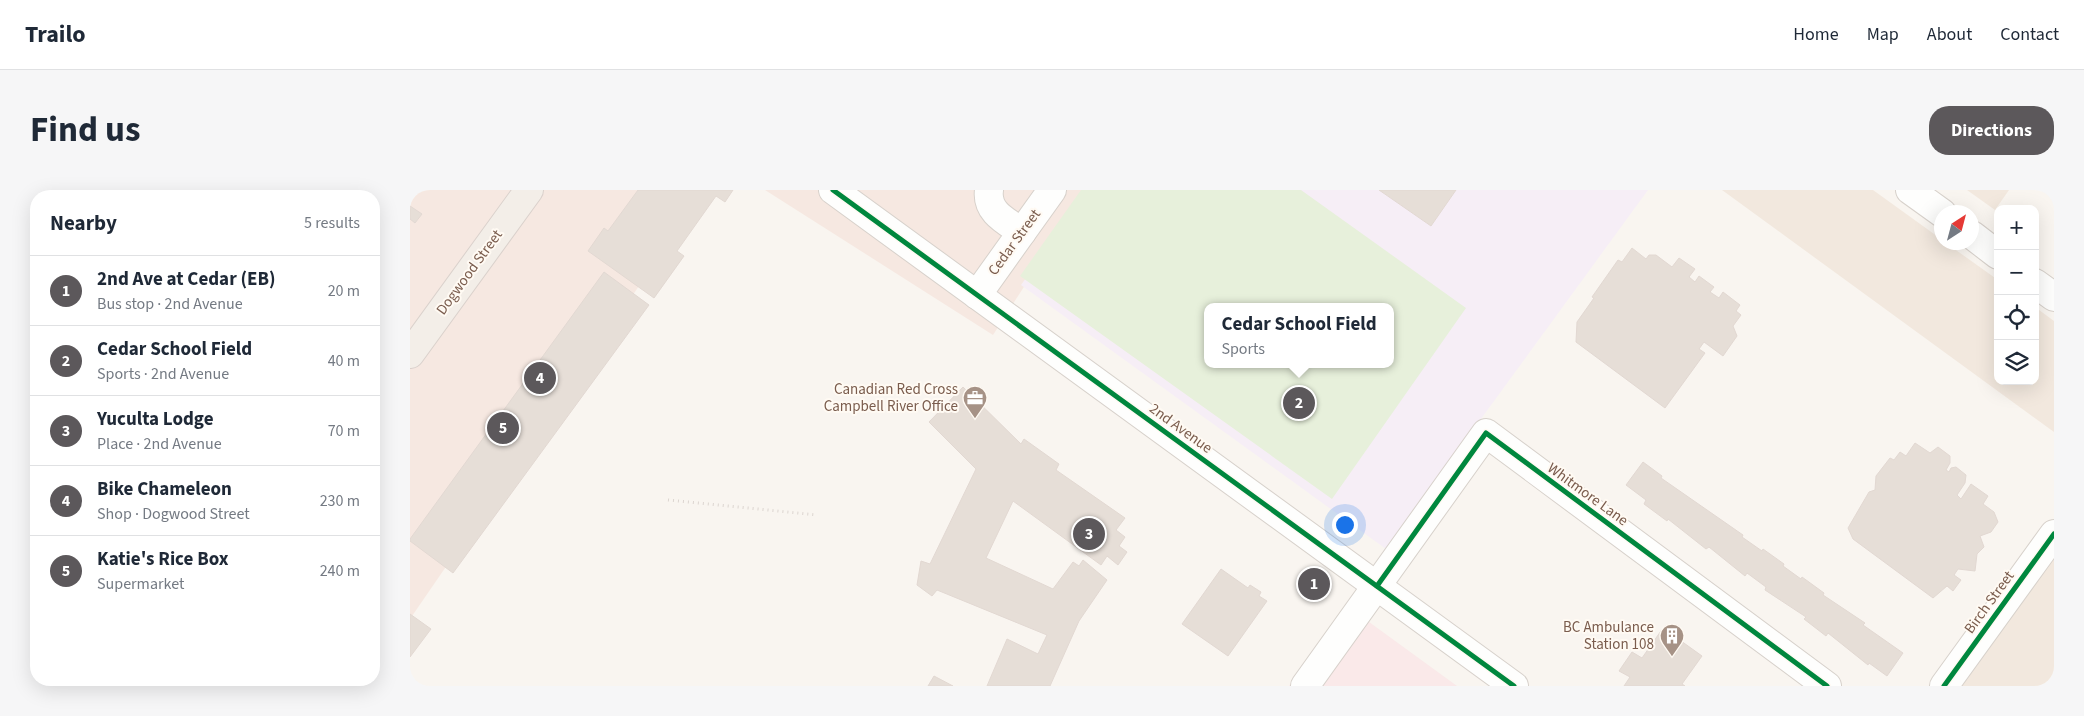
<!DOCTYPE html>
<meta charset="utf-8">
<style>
body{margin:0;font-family:"Source Sans 3",sans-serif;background:#f6f6f7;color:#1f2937}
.controls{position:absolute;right:15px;top:15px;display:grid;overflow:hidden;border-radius:10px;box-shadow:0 5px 20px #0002}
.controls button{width:45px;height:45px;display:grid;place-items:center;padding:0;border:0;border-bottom:1px solid #e0e1e3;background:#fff;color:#1f2937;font:25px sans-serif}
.compass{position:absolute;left:1524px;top:15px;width:45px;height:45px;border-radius:50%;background:#fff;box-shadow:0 5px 20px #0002;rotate:36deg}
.you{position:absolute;left:934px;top:334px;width:18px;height:18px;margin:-12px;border:4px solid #fff;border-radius:50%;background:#1a73e8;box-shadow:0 0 0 8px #1a73e833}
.badge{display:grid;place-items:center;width:32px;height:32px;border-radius:50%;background:#5c585b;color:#fff;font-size:16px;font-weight:700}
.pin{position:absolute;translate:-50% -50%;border:2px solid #fff;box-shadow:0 1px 5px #0006}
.popup{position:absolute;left:794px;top:113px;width:190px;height:65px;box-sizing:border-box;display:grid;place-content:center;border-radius:10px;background:#fff;filter:drop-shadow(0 1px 4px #0005);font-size:16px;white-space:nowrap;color:#747a83}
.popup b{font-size:19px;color:#1f2937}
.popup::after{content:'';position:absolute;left:50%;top:100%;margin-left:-10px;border:10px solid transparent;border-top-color:#fff}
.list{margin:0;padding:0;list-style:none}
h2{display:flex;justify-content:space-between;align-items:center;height:65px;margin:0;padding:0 20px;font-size:21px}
h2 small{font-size:16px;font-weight:400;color:#747a83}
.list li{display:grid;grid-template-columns:32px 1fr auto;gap:15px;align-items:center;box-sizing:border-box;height:70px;padding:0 20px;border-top:1px solid #e0e1e3}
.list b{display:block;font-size:19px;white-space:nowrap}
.list p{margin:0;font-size:16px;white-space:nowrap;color:#747a83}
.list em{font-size:16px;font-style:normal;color:#747a83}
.icon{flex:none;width:28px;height:28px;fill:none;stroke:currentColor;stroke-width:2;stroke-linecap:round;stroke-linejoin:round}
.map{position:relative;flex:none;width:1644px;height:496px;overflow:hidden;border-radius:20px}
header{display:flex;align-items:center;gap:30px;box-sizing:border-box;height:70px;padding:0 25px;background:#fff;border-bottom:1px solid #e0e1e3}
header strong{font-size:24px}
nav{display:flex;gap:28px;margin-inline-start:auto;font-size:18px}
.intro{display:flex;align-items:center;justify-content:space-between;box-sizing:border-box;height:120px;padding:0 30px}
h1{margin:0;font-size:35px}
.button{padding:12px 22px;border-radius:20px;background:#5c585b;color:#fff;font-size:18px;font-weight:700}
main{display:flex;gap:30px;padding:0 30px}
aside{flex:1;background:#fff;border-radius:20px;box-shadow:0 5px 20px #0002}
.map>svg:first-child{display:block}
.residential{fill:#f2e8de}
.commercial{fill:#f6e8e1}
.education{fill:#f6eef6;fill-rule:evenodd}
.medical{fill:#fae9e9}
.green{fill:#e7f0db;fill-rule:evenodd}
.building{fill:#e6ded7;stroke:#e2d8d2}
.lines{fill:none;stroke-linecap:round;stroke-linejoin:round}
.minor-casing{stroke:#d7d1cb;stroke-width:30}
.major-casing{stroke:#dad1cc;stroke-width:30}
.path{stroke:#dcd5d0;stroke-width:3;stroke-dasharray:1 4;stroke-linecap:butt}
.minor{stroke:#fefefd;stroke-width:28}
.major{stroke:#f3eee8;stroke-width:28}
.cycleway-casing{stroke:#fffaf3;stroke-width:8}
.cycleway{stroke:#00873e;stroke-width:5}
.labels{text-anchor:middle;stroke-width:4;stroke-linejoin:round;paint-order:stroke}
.street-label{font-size:15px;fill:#7a5c4d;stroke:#fffaf3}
.poi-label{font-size:15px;fill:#7a5c4d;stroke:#fffaf3;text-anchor:end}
</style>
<header>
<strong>Trailo</strong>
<nav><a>Home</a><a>Map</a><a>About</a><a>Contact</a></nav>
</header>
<div class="intro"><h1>Find us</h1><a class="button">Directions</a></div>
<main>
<aside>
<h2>Nearby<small>5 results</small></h2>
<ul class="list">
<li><span class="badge">1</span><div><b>2nd Ave at Cedar (EB)</b><p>Bus stop · 2nd Avenue</p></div><em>20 m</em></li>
<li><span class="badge">2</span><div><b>Cedar School Field</b><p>Sports · 2nd Avenue</p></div><em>40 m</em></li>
<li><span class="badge">3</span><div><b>Yuculta Lodge</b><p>Place · 2nd Avenue</p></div><em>70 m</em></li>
<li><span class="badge">4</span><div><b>Bike Chameleon</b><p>Shop · Dogwood Street</p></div><em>230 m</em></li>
<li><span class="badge">5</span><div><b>Katie's Rice Box</b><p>Supermarket</p></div><em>240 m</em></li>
</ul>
</aside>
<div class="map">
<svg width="1644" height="496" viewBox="0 0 1644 496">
<rect width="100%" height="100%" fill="#f9f5f0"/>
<g class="residential">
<path d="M1312,0H1463L1531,49L1532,52L1536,53L1588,90V191H1625V117L1644,131V242Z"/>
<path d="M1557,0H1599L1585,20Z"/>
<path d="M1644,345V496H1535Z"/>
</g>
<g class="commercial">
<path d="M0,0H295L0,429Z"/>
<path d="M355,0H676L583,145Z"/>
</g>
<path class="education" d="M679,0H1238L976,359L611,95ZM798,117H980V174H798Z"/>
<path class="medical" d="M937,416L1047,496H879Z"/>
<path class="green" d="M671,0H891L1056,118L922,309L610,86ZM798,117H980V174H798Z"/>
<g class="building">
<path d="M228,0H323L315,12L306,6L267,61L274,66L244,108L178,61L194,38L198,41Z"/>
<path d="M969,0H1046L1021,36Z"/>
<path d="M0,16L12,24L5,33L0,29Z"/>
<path d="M1222,58L1236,69L1239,65H1246L1262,77L1269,68L1285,79L1279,87L1285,92L1289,86L1304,97L1300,102L1309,108L1313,102L1330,115L1326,121L1331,125L1323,136L1327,146L1313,166L1294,152L1289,159L1295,163L1255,218L1166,152L1167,132L1184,108L1182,107L1208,70L1212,72Z"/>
<path d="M194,82L239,115L43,383L0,351V349Z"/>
<path d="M553,197L611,254L614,249L649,274L646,280L715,328L706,340L715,347L709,356L717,362L708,375L697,366L691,375L603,311L576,368L643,399L663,372L669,376L673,370L697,390L669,431L640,496H577L597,449L628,464L637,445L527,400L522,406L507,395L511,371L520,374L566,279L519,232Z"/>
<path d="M1505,253L1520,263L1528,257L1540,266V273L1536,280L1539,282L1541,278L1546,277L1556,285L1555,293L1547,305L1551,309L1561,294L1578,306L1573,314L1584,322L1588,332L1581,342L1570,346L1574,357L1567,364L1565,381L1548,379L1544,385L1551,390L1543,401L1537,396L1523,408L1443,349L1438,338L1459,302L1465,300L1466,286L1480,268L1484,270L1490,262L1496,266Z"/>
<path d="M1233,272L1252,286L1251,288L1333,345L1332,347L1352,361L1353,359L1374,374L1373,376L1391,389L1392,387L1414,403L1413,405L1455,433L1453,435L1493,463L1477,486L1459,473L1458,475L1418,443L1416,446L1394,429L1396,427L1355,400L1356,397L1337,383L1335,386L1299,357L1296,359L1258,329L1257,331L1234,314L1236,310L1216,295Z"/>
<path d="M811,379L838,398L840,395L851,402L849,406L857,411L818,466L772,434Z"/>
<path d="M0,424L21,439L0,467Z"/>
<path d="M1253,438L1292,466L1272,494L1275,496H1214L1220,487L1209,481L1222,462L1232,468Z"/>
<path d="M524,486L543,496H518Z"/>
</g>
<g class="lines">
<defs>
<g id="minor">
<path d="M423,0L1104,496"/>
<path d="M579,0C576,22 596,31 612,42"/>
<path d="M1500,0L1532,23"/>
<path d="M1562,45L1588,65"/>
<path d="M1625,93L1644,107"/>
<path d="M567,105L642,0"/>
<path d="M895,496L1076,243L1417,496"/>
<path d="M1534,496L1644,344"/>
</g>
<path id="major" d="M0,164L119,0"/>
</defs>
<use href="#minor" class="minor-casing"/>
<use href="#major" class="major-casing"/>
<path class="path" d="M258,310L407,325"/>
<use href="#minor" class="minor"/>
<use href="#major" class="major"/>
<defs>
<g id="cycleway">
<path d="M423,0L1104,496"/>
<path d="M967,396L1076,243L1417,496"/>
<path d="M1534,496L1644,344"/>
</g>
</defs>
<use href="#cycleway" class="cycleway-casing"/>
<use href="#cycleway" class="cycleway"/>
</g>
<defs>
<symbol id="office-pin" viewBox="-11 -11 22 30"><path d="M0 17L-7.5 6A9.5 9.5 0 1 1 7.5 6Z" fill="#a69286" stroke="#fffaf3"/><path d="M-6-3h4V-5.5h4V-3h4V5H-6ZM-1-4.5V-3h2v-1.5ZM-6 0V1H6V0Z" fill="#fff"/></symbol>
<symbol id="building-pin" viewBox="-11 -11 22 30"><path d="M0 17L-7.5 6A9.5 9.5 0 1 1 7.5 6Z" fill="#a69286" stroke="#fffaf3"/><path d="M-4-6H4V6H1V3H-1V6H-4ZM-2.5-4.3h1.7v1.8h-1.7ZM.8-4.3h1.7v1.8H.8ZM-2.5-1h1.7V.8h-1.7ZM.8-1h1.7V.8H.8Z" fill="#fff"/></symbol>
</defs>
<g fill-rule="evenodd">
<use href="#office-pin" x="551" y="194" width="28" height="38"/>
<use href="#building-pin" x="1248" y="432" width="28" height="38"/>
</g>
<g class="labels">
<g class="street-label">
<text transform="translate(604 52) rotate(-54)" y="5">Cedar Street</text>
<text transform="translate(59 82) rotate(-54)" y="5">Dogwood Street</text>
<text transform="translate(771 238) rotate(36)" y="5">2nd Avenue</text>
<text transform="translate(1178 304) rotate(36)" y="5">Whitmore Lane</text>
<text transform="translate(1579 412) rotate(-54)" y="5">Birch Street</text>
</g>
<g class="poi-label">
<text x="548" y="204">Canadian Red Cross<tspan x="548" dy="17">Campbell River Office</tspan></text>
<text x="1244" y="442">BC Ambulance<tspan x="1244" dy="17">Station 108</tspan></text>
</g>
</g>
</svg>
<div class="controls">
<button>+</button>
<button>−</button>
<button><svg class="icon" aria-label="locate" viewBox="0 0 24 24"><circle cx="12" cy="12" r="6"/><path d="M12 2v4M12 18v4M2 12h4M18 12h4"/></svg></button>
<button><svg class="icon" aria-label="layers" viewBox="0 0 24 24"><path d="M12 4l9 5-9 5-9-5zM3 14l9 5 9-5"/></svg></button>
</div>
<svg class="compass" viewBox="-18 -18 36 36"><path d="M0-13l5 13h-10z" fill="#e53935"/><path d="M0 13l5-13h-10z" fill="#747a83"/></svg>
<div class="you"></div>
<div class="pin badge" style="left:904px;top:394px">1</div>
<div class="pin badge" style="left:889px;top:213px">2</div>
<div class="popup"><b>Cedar School Field</b>Sports</div>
<div class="pin badge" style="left:679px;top:344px">3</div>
<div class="pin badge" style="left:130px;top:188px">4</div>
<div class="pin badge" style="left:93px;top:238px">5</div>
</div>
</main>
